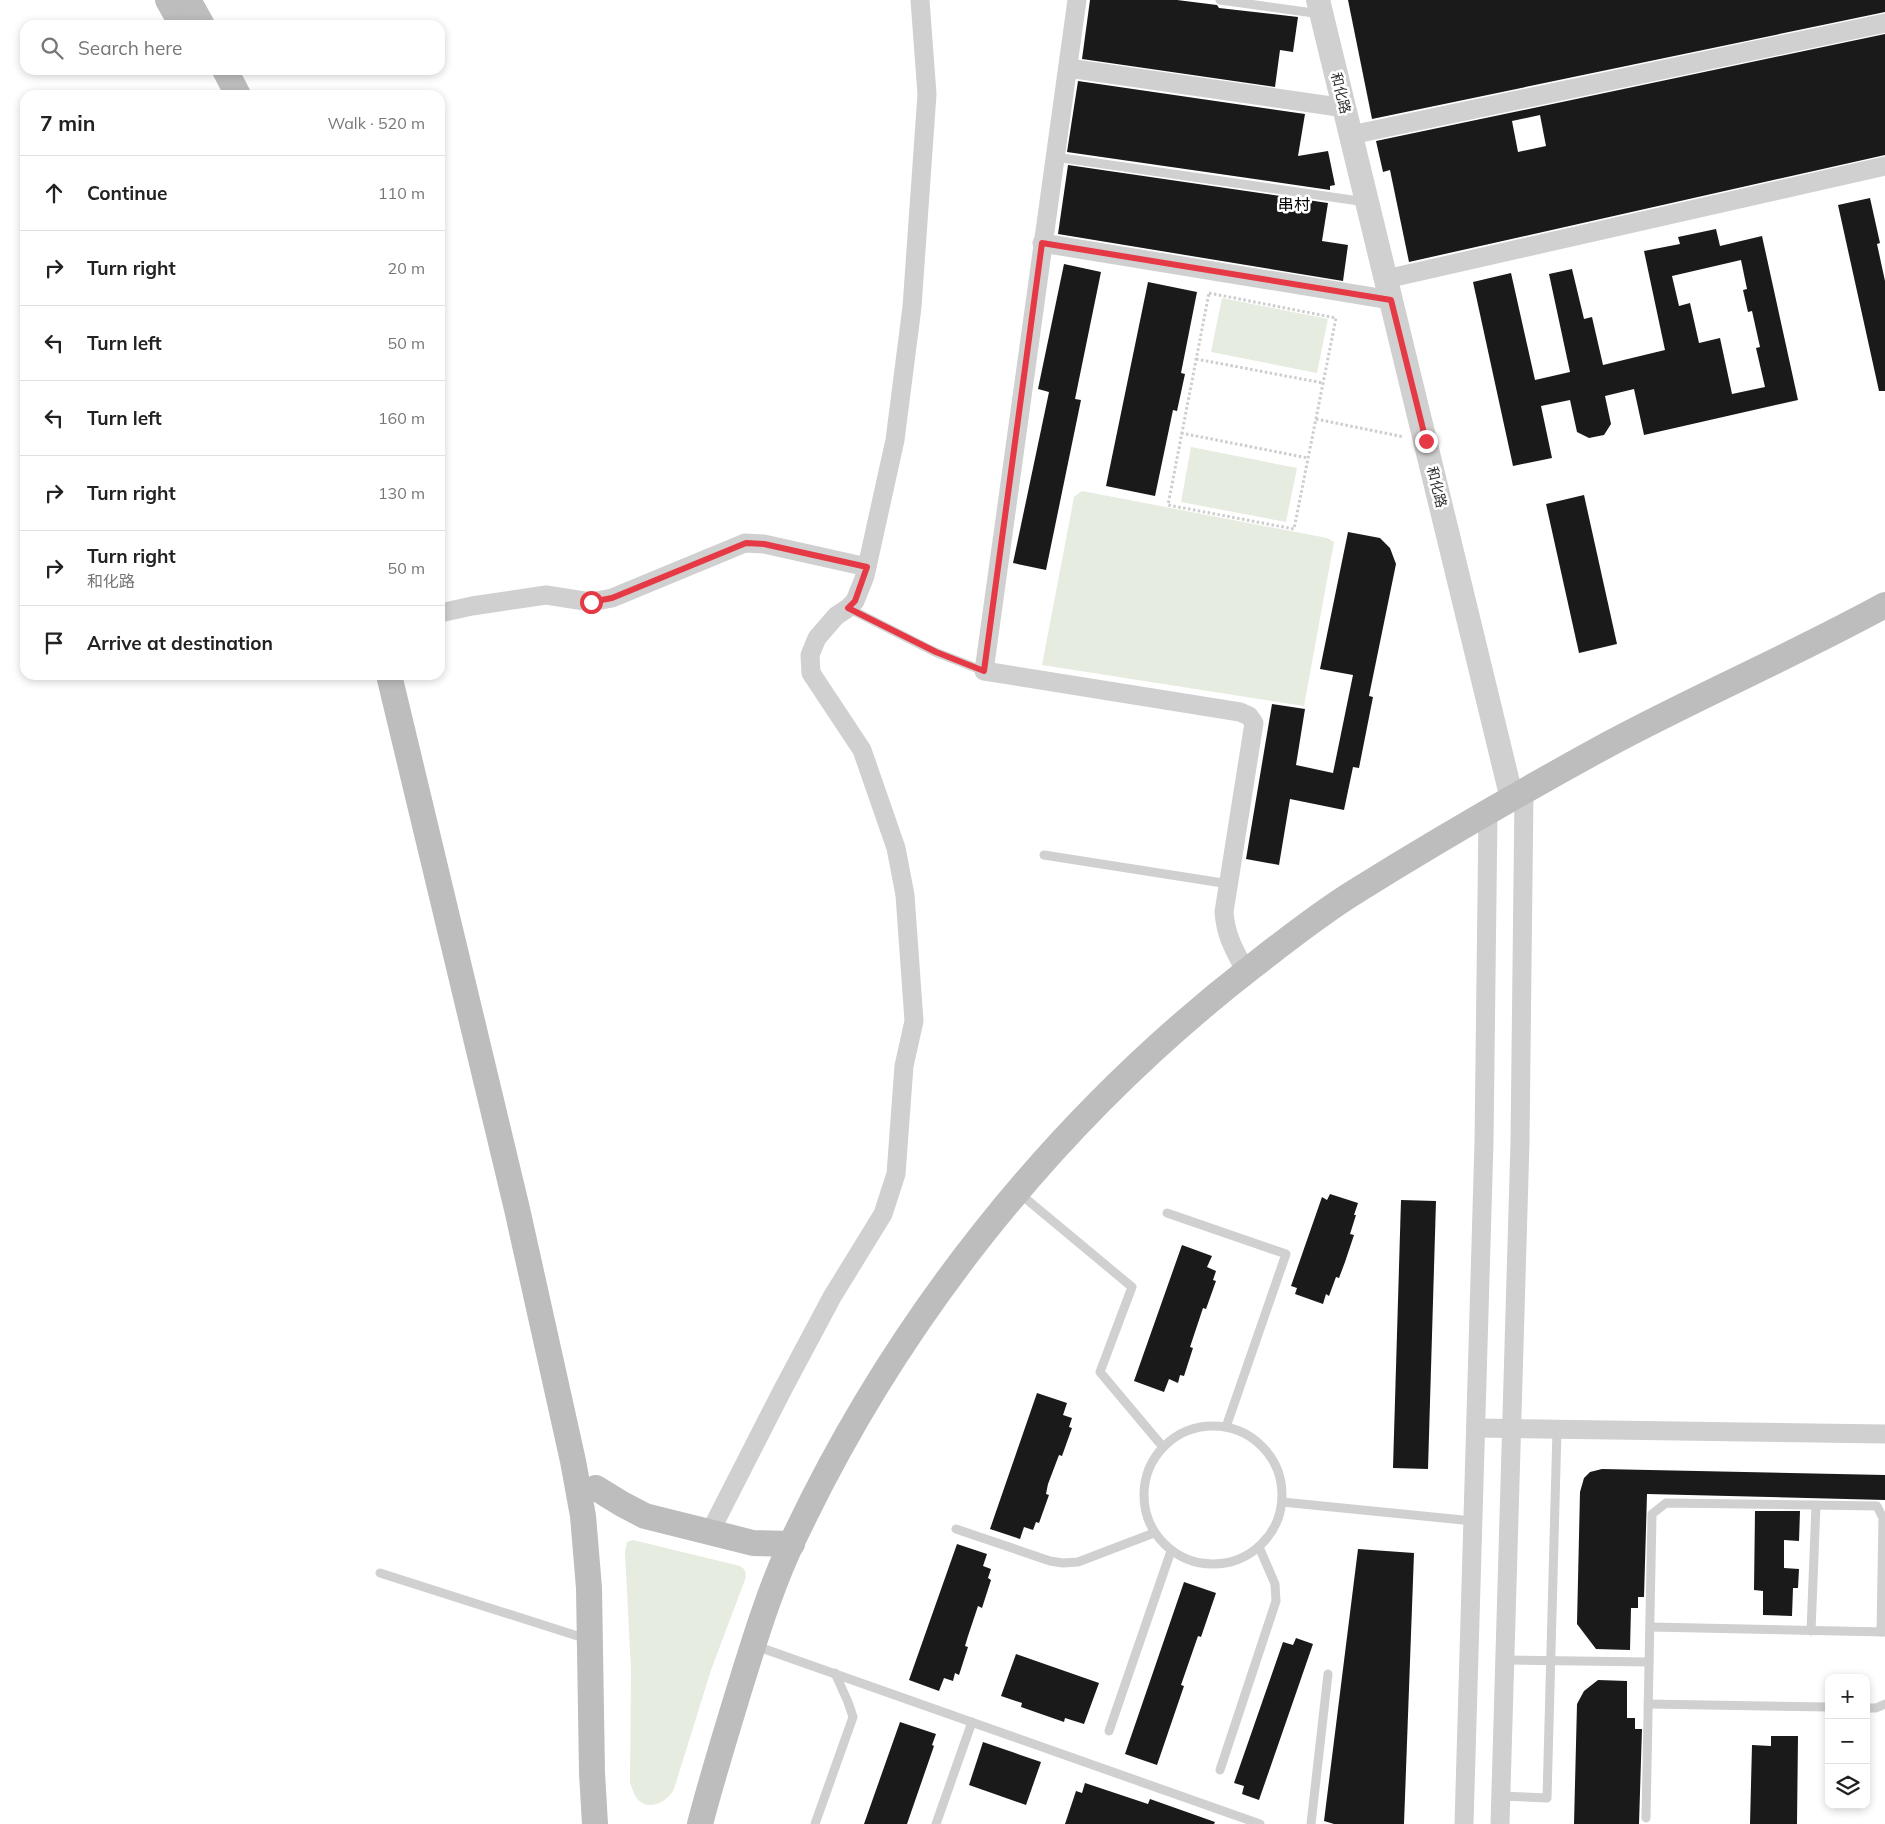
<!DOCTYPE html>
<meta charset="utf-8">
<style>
body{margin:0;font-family:Mulish,"Noto Sans SC",sans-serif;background:#f2f2f2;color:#222}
.controls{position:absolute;right:15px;bottom:15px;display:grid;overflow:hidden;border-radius:10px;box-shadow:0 2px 8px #0003}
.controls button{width:45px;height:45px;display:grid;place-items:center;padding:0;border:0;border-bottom:1px solid #e0e0e0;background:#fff;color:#222;font:25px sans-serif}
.stop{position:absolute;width:15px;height:15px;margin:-11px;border:4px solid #e63946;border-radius:50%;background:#fff}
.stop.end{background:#e63946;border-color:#fff;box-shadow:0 1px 5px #0008}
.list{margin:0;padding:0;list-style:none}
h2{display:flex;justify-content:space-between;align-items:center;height:65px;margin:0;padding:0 20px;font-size:21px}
h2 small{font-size:16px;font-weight:400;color:#767676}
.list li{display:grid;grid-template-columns:32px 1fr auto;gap:15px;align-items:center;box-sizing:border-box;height:75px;padding:0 20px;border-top:1px solid #e0e0e0}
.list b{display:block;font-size:19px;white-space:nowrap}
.list p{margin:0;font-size:16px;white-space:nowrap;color:#767676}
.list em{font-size:16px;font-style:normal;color:#767676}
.icon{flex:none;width:28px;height:28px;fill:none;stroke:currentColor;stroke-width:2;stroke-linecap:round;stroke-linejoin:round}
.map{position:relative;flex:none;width:1885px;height:1824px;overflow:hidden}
.search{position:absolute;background:#fff;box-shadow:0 2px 8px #0003;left:20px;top:20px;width:425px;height:55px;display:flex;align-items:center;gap:12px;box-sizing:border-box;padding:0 18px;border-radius:15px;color:#767676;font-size:19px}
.panel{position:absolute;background:#fff;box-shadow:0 2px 8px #0003;left:20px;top:90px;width:425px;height:590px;border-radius:15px}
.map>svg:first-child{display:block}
.green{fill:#e6ecdf}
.building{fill:#1a1a1a;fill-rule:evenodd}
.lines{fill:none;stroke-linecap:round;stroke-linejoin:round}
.path{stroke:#cdcdcd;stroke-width:3;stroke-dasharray:2.5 2.5;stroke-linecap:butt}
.service{stroke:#d0d0d0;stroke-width:9}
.minor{stroke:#d0d0d0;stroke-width:19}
.tertiary{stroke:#d0d0d0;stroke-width:24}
.secondary{stroke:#bdbdbd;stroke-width:26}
.route{stroke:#e63946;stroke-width:6}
.labels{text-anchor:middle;stroke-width:5;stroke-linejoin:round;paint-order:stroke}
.street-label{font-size:14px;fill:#333;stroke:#fff}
.quarter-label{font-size:16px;fill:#000;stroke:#fff}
</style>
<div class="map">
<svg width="1885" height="1824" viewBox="0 0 1885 1824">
<rect width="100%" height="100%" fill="#fff"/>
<g class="green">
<path d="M1222,298L1328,319L1317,373L1211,352Z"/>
<path d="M1191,447L1297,468L1286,522L1181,502Z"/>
<path d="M1082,491L1327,538L1334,542L1304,706L1042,665L1074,497Z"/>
<path d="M633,1540L740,1566L745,1570L746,1577L711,1670L674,1789C668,1802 647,1813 636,1797C633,1793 632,1787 630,1782L631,1670L625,1552L627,1542Z"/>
</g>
<g class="building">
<path d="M1090,0H1177L1217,5L1219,8L1298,17L1293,52L1280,50L1275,87L1082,59Z"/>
<path d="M1348,0H1885V12L1372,119Z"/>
<path d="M1885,34V155L1409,262L1390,170L1383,172L1376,141ZM1540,115L1546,146L1518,152L1512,121Z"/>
<path d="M1078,81L1305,114L1298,156L1328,151L1335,185L1330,186V190L1067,152Z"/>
<path d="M1068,165L1328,203L1322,241L1348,245L1343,281L1058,234Z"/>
<path d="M1870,198L1880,243L1877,244L1885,281V391H1879L1838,205Z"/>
<path d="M1716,229L1720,246L1762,236L1798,400L1644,435L1634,389L1605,396L1611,424L1604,435L1589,438L1577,432L1570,400L1541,406L1552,458L1513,466L1473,282L1511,273L1535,380L1570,372L1549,274L1572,269L1584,319L1592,317L1603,365L1665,350L1644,251L1680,244L1678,237ZM1741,260L1747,289L1743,290L1748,312L1752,311L1760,347L1756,348L1765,387L1732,394L1720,338L1699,343L1690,303L1679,306L1672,276Z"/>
<path d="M1064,264L1101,272L1075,399L1081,400L1046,570L1013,563L1049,392L1038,389Z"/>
<path d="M1148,282L1197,292L1181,373L1185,374L1177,411L1173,410L1155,496L1106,486Z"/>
<path d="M1584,495L1617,644L1579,653L1546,504Z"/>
<path d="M1348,532L1380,538L1390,548L1396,564L1369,696L1373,697L1359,768L1353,767L1344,810L1290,799L1279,865L1246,859L1272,704L1305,709L1296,765L1333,773L1353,675L1320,669Z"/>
<path d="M1330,1194L1358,1203L1354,1215H1356L1350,1234L1354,1235L1345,1262L1339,1278L1336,1277L1329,1296L1326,1294L1323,1304L1295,1294L1297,1288L1291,1286L1322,1197L1327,1200Z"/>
<path d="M1401,1200L1436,1201L1428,1469L1393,1468Z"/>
<path d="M1182,1245L1212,1256L1207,1267L1216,1271L1213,1280L1216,1281L1206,1309L1203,1308L1190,1347L1193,1348L1184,1376L1180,1375L1178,1383L1169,1379L1164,1392L1134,1381Z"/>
<path d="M1037,1393L1067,1403L1063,1415L1072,1418L1069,1427L1072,1428L1062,1456L1059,1455L1048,1484L1046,1494L1049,1495L1039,1523L1036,1522L1033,1530L1024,1527L1020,1539L990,1529Z"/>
<path d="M1602,1469L1885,1475V1500L1647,1494L1644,1597H1638V1608H1631L1630,1650L1596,1649L1577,1624L1580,1492L1584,1478L1590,1472Z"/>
<path d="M1755,1511H1800L1799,1541L1784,1540V1568L1799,1569L1798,1588H1793L1792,1616L1763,1615V1591L1754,1590Z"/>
<path d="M957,1544L987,1554L983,1566L991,1569L988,1578L991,1580L982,1608L978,1606L968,1636L965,1646L968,1647L959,1675L955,1673L953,1681L944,1678L939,1691L909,1680Z"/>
<path d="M1358,1549L1414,1553L1404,1824H1334L1324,1821Z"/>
<path d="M1184,1582L1216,1593L1201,1637L1198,1636L1181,1685L1184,1686L1157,1765L1125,1754Z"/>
<path d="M1296,1638L1313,1644L1259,1800L1242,1794L1244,1786L1234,1783L1283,1642L1293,1645Z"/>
<path d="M1016,1654L1099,1683L1084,1724L1065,1718L1064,1722L1021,1707L1022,1703L1001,1696Z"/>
<path d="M1598,1680L1627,1681V1718H1635V1729H1642L1639,1824H1574L1577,1704L1584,1691Z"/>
<path d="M900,1722L936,1734L932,1745L934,1746L907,1824H864Z"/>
<path d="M1771,1736H1798L1797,1824H1750L1752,1745L1771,1746Z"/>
<path d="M983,1742L1041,1762L1026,1805L969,1785Z"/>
<path d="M1085,1783L1148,1804L1150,1799L1215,1822L1214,1824H1065L1076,1791L1082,1793Z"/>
</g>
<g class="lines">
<g class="path">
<path d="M1209,293L1336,318L1294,529L1168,505Z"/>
<path d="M1196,359L1323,383"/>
<path d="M1316,419L1404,437"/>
<path d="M1181,433L1308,458"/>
</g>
<g class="service">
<path d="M1220,0L1321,14"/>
<path d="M1055,157L1366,202"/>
<path d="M848,608L935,652L984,671"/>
<path d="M1044,855L1229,884"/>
<path d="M1019,1193L1132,1287L1100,1372L1163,1447"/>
<path d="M1167,1213L1286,1254L1226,1427"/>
<circle cx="1213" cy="1495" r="69"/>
<path d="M1282,1502L1473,1521"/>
<path d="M956,1529L1050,1561L1063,1563L1078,1562L1154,1533"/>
<path d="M380,1573L587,1639"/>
<path d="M1650,1627L1885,1632"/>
<path d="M1811,1631L1816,1505"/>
<path d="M756,1646L1260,1824"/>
<path d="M1505,1660L1649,1662"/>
<path d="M1648,1704L1829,1707"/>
<path d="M1866,1708H1876L1885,1704"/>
<path d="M1109,1731L1171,1551"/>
<path d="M1220,1770L1276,1601L1275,1584L1259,1547"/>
<path d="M1501,1796L1547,1798L1557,1430"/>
<path d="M1646,1818L1652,1514L1666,1503L1877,1506L1883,1518L1881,1632"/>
<path d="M815,1824L853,1717L848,1702L835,1673"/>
<path d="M936,1824L972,1722"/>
<path d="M1311,1824L1328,1674"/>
</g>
<g class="minor">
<path d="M1077,0L984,671L1240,712L1249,716L1254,723L1224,912C1226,937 1234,949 1246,972"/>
<path d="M1068,68L1345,108"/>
<path d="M1351,135L1885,23"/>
<path d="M1042,243L1391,300"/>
<path d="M1386,279L1885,166"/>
<path d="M440,613L472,606L546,595L591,602L612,598L745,543L764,544L867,567"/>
<path d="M1476,1428L1885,1434"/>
<path d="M710,1532L783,1389L832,1297L883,1214L896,1174L904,1066L914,1021L905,895L896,848L862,750L811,673L810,655L817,638L836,616L848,608L855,601L865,576L895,440L912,307L927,94L920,0"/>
<path d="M1464,1824L1484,1142L1488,813"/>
<path d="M1500,1824L1520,1142L1524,792"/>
</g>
<path class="tertiary" d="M1318,0L1512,799"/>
<g class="secondary">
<path d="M168,0L182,25"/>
<path d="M188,0L202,25"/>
<path d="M225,70L238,95"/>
<path d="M389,675L517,1209L573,1461L583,1516L589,1588L592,1773L595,1824"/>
<path d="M596,1488L622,1504L645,1516L753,1543L792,1544"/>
<path d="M700,1824C712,1778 726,1733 740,1687C754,1642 768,1596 787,1553C892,1324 1053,1121 1253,966C1285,941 1318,915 1353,893C1436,841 1521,792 1607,745C1698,696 1794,655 1885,605"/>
</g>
</g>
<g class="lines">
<path class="route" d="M591,602L612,598L746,543L764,544L867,567L855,601L848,608L936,652L984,671L1042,243L1391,300L1426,441"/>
</g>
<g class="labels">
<g class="street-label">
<text transform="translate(1341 93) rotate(76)" y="5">和化路</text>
<text transform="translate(1437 487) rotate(76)" y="5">和化路</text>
</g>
<g class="quarter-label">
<text x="1294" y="210">串村</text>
</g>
</g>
</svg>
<div class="controls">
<button>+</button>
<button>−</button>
<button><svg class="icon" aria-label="layers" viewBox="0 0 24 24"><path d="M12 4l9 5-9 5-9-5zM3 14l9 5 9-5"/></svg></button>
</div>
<div class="stop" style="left:591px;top:602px"></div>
<div class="stop end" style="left:1426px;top:441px"></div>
<div class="search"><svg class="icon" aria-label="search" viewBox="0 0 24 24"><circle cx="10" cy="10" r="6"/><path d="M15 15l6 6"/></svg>Search here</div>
<section class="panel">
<h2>7 min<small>Walk · 520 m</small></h2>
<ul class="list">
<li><svg class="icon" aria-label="ahead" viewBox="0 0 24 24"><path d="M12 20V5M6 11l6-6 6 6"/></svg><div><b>Continue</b></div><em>110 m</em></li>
<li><svg class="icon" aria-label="right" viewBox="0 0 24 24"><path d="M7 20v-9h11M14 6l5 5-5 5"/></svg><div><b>Turn right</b></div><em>20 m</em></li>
<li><svg class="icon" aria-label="left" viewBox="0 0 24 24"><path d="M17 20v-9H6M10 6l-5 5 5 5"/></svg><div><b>Turn left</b></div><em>50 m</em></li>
<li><svg class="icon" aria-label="left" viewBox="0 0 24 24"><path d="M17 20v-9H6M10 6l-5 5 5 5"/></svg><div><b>Turn left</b></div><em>160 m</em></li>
<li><svg class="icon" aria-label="right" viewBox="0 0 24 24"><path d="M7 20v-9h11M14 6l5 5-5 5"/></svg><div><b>Turn right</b></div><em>130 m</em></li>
<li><svg class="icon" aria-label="right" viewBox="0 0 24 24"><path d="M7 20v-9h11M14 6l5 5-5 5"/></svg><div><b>Turn right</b><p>和化路</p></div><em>50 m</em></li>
<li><svg class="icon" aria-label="arrive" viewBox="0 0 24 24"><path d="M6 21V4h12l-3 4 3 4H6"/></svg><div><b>Arrive at destination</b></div></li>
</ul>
</section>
</div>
